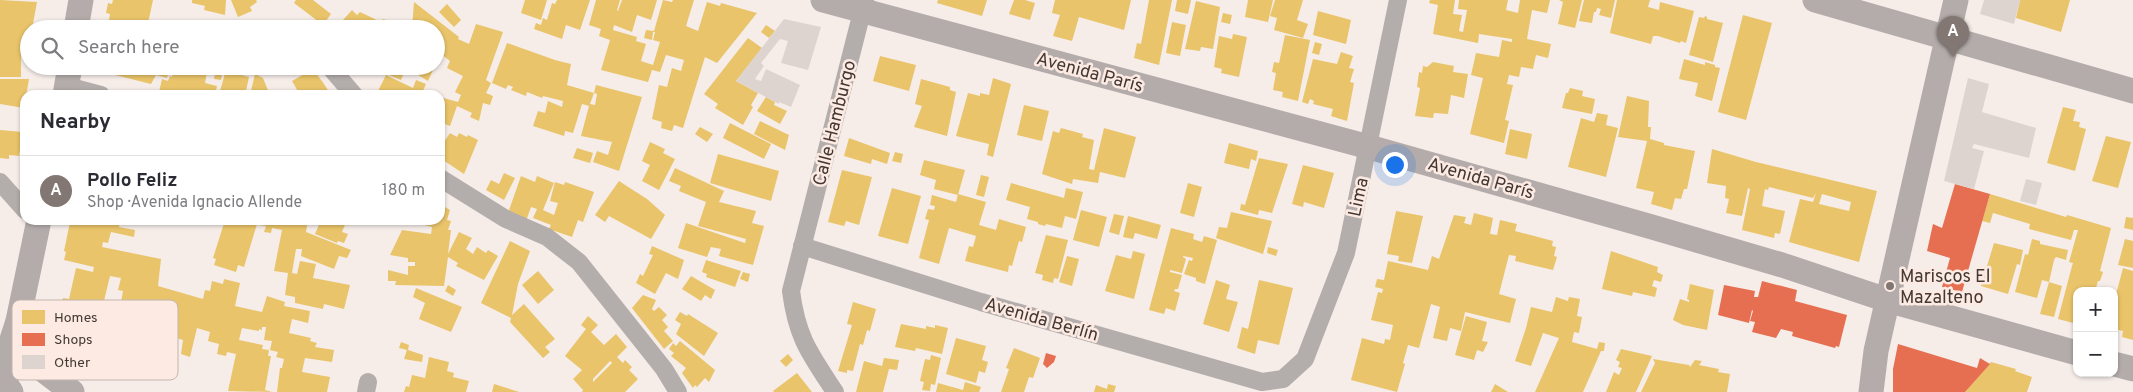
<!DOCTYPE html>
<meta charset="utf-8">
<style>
body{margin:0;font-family:Overpass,sans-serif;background:#f7f7f7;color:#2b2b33}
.controls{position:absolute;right:15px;bottom:15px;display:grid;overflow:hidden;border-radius:10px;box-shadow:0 1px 4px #0004}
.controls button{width:45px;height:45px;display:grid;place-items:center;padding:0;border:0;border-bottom:1px solid #e1e1e2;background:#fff;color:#2b2b33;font:25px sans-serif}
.you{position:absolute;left:1394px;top:164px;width:18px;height:18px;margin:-12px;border:4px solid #fff;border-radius:50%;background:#1a73e8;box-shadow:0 0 0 8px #1a73e833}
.badge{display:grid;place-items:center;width:32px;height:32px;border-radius:50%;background:#827773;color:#fff;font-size:16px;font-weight:700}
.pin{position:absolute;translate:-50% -41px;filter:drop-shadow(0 1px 2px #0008)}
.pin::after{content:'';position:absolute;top:26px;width:18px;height:15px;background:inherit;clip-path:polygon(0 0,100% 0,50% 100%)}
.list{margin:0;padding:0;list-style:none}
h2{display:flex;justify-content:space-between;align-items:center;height:65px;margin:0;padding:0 20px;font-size:21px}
h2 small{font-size:16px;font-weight:400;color:#7c7c81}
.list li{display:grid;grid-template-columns:32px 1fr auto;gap:15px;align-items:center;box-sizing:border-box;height:70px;padding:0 20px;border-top:1px solid #e1e1e2}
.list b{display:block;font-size:19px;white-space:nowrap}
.list p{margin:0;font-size:16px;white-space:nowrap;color:#7c7c81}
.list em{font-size:16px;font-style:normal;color:#7c7c81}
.icon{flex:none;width:28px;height:28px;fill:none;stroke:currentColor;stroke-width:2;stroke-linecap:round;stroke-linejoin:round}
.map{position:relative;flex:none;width:2133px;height:392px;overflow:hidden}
.search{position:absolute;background:#fff;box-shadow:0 1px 4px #0004;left:20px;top:20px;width:425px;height:55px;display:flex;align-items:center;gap:12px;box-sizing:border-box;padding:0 18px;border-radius:28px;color:#7c7c81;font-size:19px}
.panel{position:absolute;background:#fff;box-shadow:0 1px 4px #0004;left:20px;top:90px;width:425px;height:135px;border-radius:15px}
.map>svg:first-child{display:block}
.homes{fill:#e9c46a;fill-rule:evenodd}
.shops{fill:#e76f51}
.building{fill:#ddd4d0}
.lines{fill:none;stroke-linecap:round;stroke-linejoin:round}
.street{stroke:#b3aeac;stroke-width:18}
.secondary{stroke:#b3acaa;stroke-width:25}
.poi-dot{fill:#827773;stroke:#fceae3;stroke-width:2}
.labels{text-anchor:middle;stroke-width:5;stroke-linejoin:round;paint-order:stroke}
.street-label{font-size:18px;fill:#433833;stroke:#fceae3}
.poi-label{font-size:18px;fill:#433833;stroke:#fceae3;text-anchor:start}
.key{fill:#fceae3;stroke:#c4b5ae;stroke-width:1}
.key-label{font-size:14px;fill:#433833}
</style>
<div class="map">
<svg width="2133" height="392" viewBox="0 0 2133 392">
<rect width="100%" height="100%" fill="#f6ede9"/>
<g class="homes">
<path d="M0,0L37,2L32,29H29V55H21V77H0Z"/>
<path d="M113,0H153L147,28L109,20L110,14L106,13L108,3L112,4Z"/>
<path d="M192,0H226L225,15L204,10L205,6L192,3Z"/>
<path d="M231,0H256L257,2L250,7L252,11L238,17Z"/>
<path d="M296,0H313L331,14L323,25L294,3Z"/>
<path d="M525,0H547L541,20L521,13Z"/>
<path d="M557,0H590L580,30L566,25L562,39L534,29L536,23L541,25L543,18L547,20L552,3L555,4Z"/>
<path d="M596,0H620L617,10L618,11L622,0H657L651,20L637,15L632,32L614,25L613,30L637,37L636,41L646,44L641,61L653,65L660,42L653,40L655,32H653L652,40L644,38L646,30L654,31L663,0L672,2L673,0H694L686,26L698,31L707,2L720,6L721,3L757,13L717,63L705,57L683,128L674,125L672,131L661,128L662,122L652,119L659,85L667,87L672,68L681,71L684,60L666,55L660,72L652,70L648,82L601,70L610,40L599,36L601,29L589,25Z"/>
<path d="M938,0H987L982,16L937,3Z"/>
<path d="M1014,0H1025L1035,3L1030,20L1009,14Z"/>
<path d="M1055,0H1131L1124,30L1079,17L1072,41L1053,36L1060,15L1052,13Z"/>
<path d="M1149,0H1172L1159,65L1134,58L1137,43L1141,44Z"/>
<path d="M1177,0H1191L1188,14L1175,11Z"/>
<path d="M1248,0H1273L1268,22L1245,17Z"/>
<path d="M1275,0H1303L1297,20L1308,24L1303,38L1274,30L1277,18L1270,16Z"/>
<path d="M1430,0H1455L1453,14L1462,15L1459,31L1463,32L1467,10L1458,9L1459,0H1508L1506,10L1518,13L1520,0H1550L1547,13L1532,10L1527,39L1551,44L1548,58L1536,55L1533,69L1521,67L1519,77L1509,75L1507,84L1513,85L1505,120L1509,121L1504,143L1470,134L1483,78L1471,75L1476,53L1499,57L1502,40L1512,42V39L1479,34L1478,43L1433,34L1438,5L1429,3Z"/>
<path d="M1559,0H1582L1575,28L1558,24L1563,2Z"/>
<path d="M1584,0H1615L1611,18L1599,15L1601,9L1597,8L1596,12H1594L1592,23L1579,21Z"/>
<path d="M1617,0H1650L1648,7L1659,10L1660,2L1694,11L1686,43L1681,41L1680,43L1658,36H1653L1651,44L1610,33Z"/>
<path d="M2020,0H2070L2061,32L2016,18Z"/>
<path d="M1196,1L1220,7L1213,49L1201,47L1200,51L1185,49Z"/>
<path d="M414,2L459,37L458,39L469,44L476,24L503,32L486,80L491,83L486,93L493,96L490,105L483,103L479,121L470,117L472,113L457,106L450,126L440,122V97L458,102L461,95L455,92L463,76L447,68L450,61L436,50V29H412Z"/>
<path d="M447,4L461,20L454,27L439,12Z"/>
<path d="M352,10L357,15L360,12L381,22L383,19L406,26V29H352L343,20Z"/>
<path d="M1318,11L1351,20L1346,44L1313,35Z"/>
<path d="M1223,13L1232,15L1230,24L1221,22Z"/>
<path d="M1743,15L1772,23L1746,120L1718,112Z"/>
<path d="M1705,16L1707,17V19L1723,23L1713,62L1689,55L1699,17L1704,18Z"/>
<path d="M1172,22L1186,25L1180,56L1166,53Z"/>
<path d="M201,23L220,27V29H200Z"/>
<path d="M766,25L775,31L769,38L761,32Z"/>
<path d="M1233,34L1247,37L1239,77L1221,73L1222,69L1214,67L1219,36L1232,39Z"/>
<path d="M1285,35L1310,40L1298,101L1282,97L1283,92L1273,90L1276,73L1272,72L1274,62L1279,63Z"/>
<path d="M748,38L762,48L736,81L758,93L751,105L753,107L743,125L715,108L718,104L704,94Z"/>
<path d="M1315,42L1322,44L1319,55L1312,53Z"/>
<path d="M507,43L555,60L571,64L567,85L594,93L590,104L595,105L597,94L594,93L596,85L642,97L619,171L593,162L597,151L608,155L612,142L581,136L589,106L582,104L573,133L565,131L564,136L533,126L538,111L545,113L548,101L562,107L563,101L543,96L542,98L527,92L526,96L511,90L513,87L508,85L506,89L492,83Z"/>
<path d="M1341,52L1353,56L1349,68L1354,69L1350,82L1354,83L1347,121L1331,116L1333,109L1313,104L1314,101L1310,99L1308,104L1302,102L1313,59L1337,64Z"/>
<path d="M880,56L916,65L909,91L873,81Z"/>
<path d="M1684,59L1705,65V62L1715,65V67L1720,68L1712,101L1695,96L1698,83L1679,79Z"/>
<path d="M1433,62L1454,66L1453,72L1468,74L1464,98L1451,95L1448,114L1434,113L1433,118L1415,116L1420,88L1417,87L1419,72L1422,73L1423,66L1427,67Z"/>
<path d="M108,66H170L167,78L156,75L151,84L115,75L116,71L108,69Z"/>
<path d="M174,66H208L205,83L217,86L215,95H161L162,93L159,92L162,79L168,81L170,76L172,77Z"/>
<path d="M227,66L240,68L238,74L249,77L246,91L247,92L246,95H219Z"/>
<path d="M240,66H258L255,74L239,69Z"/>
<path d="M382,66H430L433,70L428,81L406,68L401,80L389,75L391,72Z"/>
<path d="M216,68L223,69L221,80L214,79Z"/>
<path d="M313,69L324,84L331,95H300L292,81Z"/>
<path d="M255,74L263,78L270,95H250Z"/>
<path d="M386,75L413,88L416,80L426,84L421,95H376Z"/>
<path d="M993,78L1011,84L993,157L987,155L989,144L956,136L968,93L980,96V93L989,95Z"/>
<path d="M0,79H29L24,108L0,104Z"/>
<path d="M921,79L950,87V90L956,92L947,136L914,127L922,106L915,104Z"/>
<path d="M1570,88L1583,91L1582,96L1595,99L1592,114L1562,108L1566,93H1568Z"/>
<path d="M1627,96L1649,101L1648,127H1651L1650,139L1664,143V145L1695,151L1687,189H1684L1681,199L1675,198L1672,210L1651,204L1654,192L1636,188L1647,141L1618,137Z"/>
<path d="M766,97L775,102L774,105L787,111L780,124L757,111Z"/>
<path d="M1024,105L1049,111L1042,141L1017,135Z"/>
<path d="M2063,107L2076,110L2073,121L2080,122L2079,127L2086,129L2075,171L2047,163Z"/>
<path d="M1597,113L1608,115L1606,125L1618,128L1606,177L1568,167L1581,118L1594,122Z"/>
<path d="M760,121L789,135L785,150L754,134Z"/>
<path d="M730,123L771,144L764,159L723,138Z"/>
<path d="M700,127L713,134L707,142L695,134Z"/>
<path d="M1061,128L1083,134L1082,137L1094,140L1089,169L1094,170L1104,128L1136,137L1125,178L1100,172L1098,183L1073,179L1072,184L1042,174L1053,131L1059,133Z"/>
<path d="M1510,129L1532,134L1527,159L1505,154Z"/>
<path d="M0,130L23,132L19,156L9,155V159L0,158Z"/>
<path d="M450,133L457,137L459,133L467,137L468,135L478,140L464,174L440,158V148Z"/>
<path d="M2106,136L2131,142L2118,188L2092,181Z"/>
<path d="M849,138L890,153L887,164L872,159L871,164L844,156Z"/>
<path d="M650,142L665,149L663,153L675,159L659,190L642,181L650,165L642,161Z"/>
<path d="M1229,143L1258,151L1256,161L1251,159L1249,169L1224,163Z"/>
<path d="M577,148L593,153L590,163L573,158Z"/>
<path d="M1712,149L1756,162L1877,191L1859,262L1789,242L1800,199L1813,202L1816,193L1813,198L1769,187L1768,190L1765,189L1762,206L1785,211L1780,234L1775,233L1774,238L1742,230L1750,189L1748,188L1742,216L1726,213L1729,199L1725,198L1726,186L1707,183ZM1822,194L1851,202L1849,211L1819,204Z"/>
<path d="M895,152L903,154L901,163L892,161Z"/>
<path d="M718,154L779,171L771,201L710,183Z"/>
<path d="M1259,158L1288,164L1272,213L1259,210L1258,215L1240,210L1241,204L1245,205Z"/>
<path d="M924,160L965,170L958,195L934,189L936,180L920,175Z"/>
<path d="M1303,165L1334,173L1324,208L1304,202L1303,207L1292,204Z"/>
<path d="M675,168L724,191L719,202L756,211L752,223L764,226L753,265L719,256L721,249L711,247L707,257L678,248L686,223L745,243L746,239L698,226L706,202L679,191L681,186L669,181Z"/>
<path d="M842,170L872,177L859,225L846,221L844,226L828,222Z"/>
<path d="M504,173L515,178L504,200L486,190L491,180L499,184Z"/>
<path d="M981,175L989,177L984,197L976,195Z"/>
<path d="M521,176L535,182L537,176L554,183L543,210L554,215L558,203L550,201L555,182L564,185L565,182L594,192L583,222L578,220L572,237L549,229L551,225L533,218L537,209L531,207L526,221L508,213Z"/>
<path d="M619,181L647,199L665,215L651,239L609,216L605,222L595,215Z"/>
<path d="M1011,183L1064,198L1066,188L1083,192L1076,219L1065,216L1062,228L1046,224L1045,226L1038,224V222L1027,219L1030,207L1006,200Z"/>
<path d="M1188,183L1202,187L1194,217L1180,213Z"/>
<path d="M892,188L921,196L908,244L878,236Z"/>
<path d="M958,194L986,202L979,225L996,230L999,219L1026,227L1022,242L1019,241L1012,266L1009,265L1008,272L965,261L969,246L973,247L976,236L949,228L939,264L919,258L929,220L925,219L928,209L934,210L935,206L930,205L932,195L956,202Z"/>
<path d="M1990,194L2066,217L2067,215L2111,228L2100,271L2103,272L2100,281H2098L2095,291H2077V324L2058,319L2072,266L2073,263L2069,262L2078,230H2074L2071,240L2029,229L2030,224L1993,213L1990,223L1982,221Z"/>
<path d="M440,204L450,210L447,220L451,221L448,230H451L448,254L459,232L472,238L466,249L473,254L477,247L486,253L488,250L498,256L484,280L456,266L458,263L448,257L444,286L395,285L396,281H388V270L408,275V266H415V262H408V258L390,255L402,230L431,234L432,227L406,220H440Z"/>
<path d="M1081,210L1107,217L1099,247L1073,240Z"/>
<path d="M1396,211L1423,216L1412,263L1398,261L1399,256L1387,254Z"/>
<path d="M1231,212L1272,221L1263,254L1216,238L1219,227L1227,228Z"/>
<path d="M1474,213L1493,218L1490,234L1497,235L1500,220L1517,224L1515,231L1553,241L1552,246L1556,247L1554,256L1557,257L1553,270L1515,261L1516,256L1509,255L1499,294L1516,299L1510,323L1465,312L1461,331L1450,328L1447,341L1433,338L1440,307L1431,304L1419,348L1408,345L1403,363L1405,364L1397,392L1351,380L1362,338L1384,344L1385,339L1390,340L1393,325L1371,320L1378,292L1382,293L1383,289L1375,287L1377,279L1384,280L1388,261L1428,270L1432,256L1439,259L1454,215L1466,217L1464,223L1471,225Z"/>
<path d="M1114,214L1124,216L1119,235L1109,232Z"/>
<path d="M1128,216L1161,225L1157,239L1135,233L1133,239L1123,237Z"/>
<path d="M2126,217L2133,218V230L2124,228Z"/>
<path d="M69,220H120L119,227L135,230L134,237L111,232L108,243L103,242L102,247L161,259L158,286L203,299L205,290L210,291L212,281L223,284L224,279L240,283L235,306L262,312L267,296L285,302L284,306L310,311L308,323L292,319L289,333L311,338L310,341L317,343L315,347L334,350L332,362L305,358L302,372L330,377L327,392H277L280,368H282L284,359L276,357L278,352L270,350L272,341L264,340L266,327H262V330L259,329V331L242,328L239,340L263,345L262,349L269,350L268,356H271L265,390L272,392L228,391L236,354L227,352L226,356L217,354L219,344L208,341L210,332L197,328L190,357L181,354L183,340L163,334L153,373L136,369L144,338L122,333L128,304L121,302L123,291L118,290L121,278L110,276L103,305L92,302L88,317L95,319L88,347L78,345L79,341L64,337L58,364L45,361L44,359L49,331L60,334L63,318L59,317L63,298L69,299L76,268L93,272L94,267L64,260L66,252L64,251L70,222Z"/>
<path d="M225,220H244L257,224L244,267L238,265L236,272L214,265L216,259L213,258Z"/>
<path d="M258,220H308L306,232L351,250L347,258L339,256L334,269L301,256L302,249H296L292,273L297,274L300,261L316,264L313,278L350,285L344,309L324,304L323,309L295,303V297L285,295L288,273L274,271L282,230L272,228L271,233L264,232L266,226L258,225Z"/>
<path d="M321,220H347L342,232L348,234L344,243L338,241L337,243L315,234Z"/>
<path d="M1171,228L1194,234L1193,239L1202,242L1204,236L1217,240L1205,284L1196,281V278L1184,274L1189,260L1192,261L1193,258L1183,256V257L1186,259L1182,273L1170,270V272L1182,275L1178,289H1175L1174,291L1180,293L1175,311L1166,308L1164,314L1149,310Z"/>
<path d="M1046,235L1068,240L1058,279L1054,278L1053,283L1042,280L1043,275L1035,273Z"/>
<path d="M2032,239L2040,241V244L2068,250L2066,260L2056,257L2054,260L2049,282L2042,280L2037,298L2015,292L2025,254L2028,255Z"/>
<path d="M2125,239L2133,241V268L2118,265Z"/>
<path d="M510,241L530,251L518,284L512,315L524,304L555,339L545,347L550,352L543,358L510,322L511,318L481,303Z"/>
<path d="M1994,243L2023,250L2020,265L2017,264L2008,294L1981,286Z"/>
<path d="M652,246L684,260L678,279L666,273L655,294L636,283L640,274L643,276L653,255L649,254Z"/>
<path d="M1268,247L1278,250L1276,256L1267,253Z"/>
<path d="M1133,251L1145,254L1134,299L1105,291L1116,255L1131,259Z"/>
<path d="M1611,251L1658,267L1657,272L1663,275L1661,282L1654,280L1652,286L1657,288L1655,297L1633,292L1632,296L1602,289Z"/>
<path d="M1067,256L1079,259L1072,286L1059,282Z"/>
<path d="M706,260L741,271L735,287L706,277L707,274L702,272Z"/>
<path d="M2123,268L2133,271V340L2122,337L2123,331L2114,329V302Z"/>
<path d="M538,271L554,290L538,304L522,285Z"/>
<path d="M743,272L750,274L748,282L740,279Z"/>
<path d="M691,276L715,290L711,299L705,295L701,301L682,289Z"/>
<path d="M1216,280L1230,285L1226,299L1238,302L1229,332L1203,324Z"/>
<path d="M1259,280L1293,288L1279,345L1258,340L1255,354L1237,348L1242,327L1248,329Z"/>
<path d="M2049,282L2062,286L2054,317L2040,314Z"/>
<path d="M1690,284L1714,290L1707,330L1683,325L1673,320L1680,299L1689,302V300L1687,299Z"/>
<path d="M448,285L456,290L453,296L445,291Z"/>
<path d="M416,288L462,307L451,332L419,319L425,303L413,297Z"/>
<path d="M643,295L656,300L652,309L654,311L659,307L667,315L662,320L668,327L664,331L673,341L664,349L632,308Z"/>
<path d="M1556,297L1568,301L1569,297L1580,299L1577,316L1582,317L1579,333L1574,332L1572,342L1597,349L1599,342L1605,343L1604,351H1601L1583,392H1535L1559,338L1543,333L1531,366L1515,361L1526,328L1531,307L1552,312Z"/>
<path d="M853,302L876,309L870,331L867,330L863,345L860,344L853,371L847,370V373L838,371L852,325L847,324Z"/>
<path d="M680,312L687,316L688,314L718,333L704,356L676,334L681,324L675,320Z"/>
<path d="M588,316L598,325L591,332L604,345L616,334L627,347L617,357L623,363L625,360L632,367L629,370L638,379L625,392H582L583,390L573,379L582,370L565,356L586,329L581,325ZM610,361L612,363L593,382V379Z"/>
<path d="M1466,316L1487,322L1482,341L1488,342L1483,352L1477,350L1474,360L1455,355Z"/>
<path d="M901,324L926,329V326L935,328V325L948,328L942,354L916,348L915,351L895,347Z"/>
<path d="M956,338L986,346L982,360L988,362L985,373L979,371L976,383L946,374Z"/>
<path d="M680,341L715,370L709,382L705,378L697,387L695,385L693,388L682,373L686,368L671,356L674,353L669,349L673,343L676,346Z"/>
<path d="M401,342L409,345L408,350L423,355L422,362L404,359L407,350L399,348Z"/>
<path d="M1014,348L1040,358L1033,378L1029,377L1024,392H1001L1009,369L1006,368Z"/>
<path d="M1621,349L1652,356L1636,392H1606L1614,372L1619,375L1622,368L1618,367L1620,362L1616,360Z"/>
<path d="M788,354L793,360L786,367L780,361Z"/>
<path d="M931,355L941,358L935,385L931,384L930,391L922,390L924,382L920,381L925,359L930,360Z"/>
<path d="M429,357L449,362L447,371L454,373L453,377L469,381L466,392H404L406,386L409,387L412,375L425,378Z"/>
<path d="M884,358L899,360L897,370L889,369L883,392H856L864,361L882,366Z"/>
<path d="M1653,359L1689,365L1690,367L1695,360L1702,361L1699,365L1719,369L1718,372L1730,374L1727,392H1641L1655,363Z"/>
<path d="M1991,362L2016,369L2015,371L2032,377L2027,392H1965Z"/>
<path d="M797,373L812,392H774L773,391Z"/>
<path d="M965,382L981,387L979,392H936L938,383L963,390Z"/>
<path d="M494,384L519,392H492Z"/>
<path d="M1108,384L1116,386L1114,392H1094L1096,385L1107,389Z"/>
<path d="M1495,384L1508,392H1491Z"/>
</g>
<g class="shops">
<path d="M1955,184L1990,194L1962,292L1942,287L1950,258L1927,251L1933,224L1942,228Z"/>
<path d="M1762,281L1797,290L1795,301L1847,315L1839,347L1836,346L1835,348L1792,336L1793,332L1781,329L1776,338L1752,332L1755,322L1750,321L1753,311L1752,310L1749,323L1718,315L1724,285L1755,291L1754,297H1758Z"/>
<path d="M1898,344L1977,368L1980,358L1990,364L1965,392H1893V369Z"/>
<path d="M1046,353L1056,356L1054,362L1047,368L1043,364Z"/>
</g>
<g class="building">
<path d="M1984,0H2020L2014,24L1980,14Z"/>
<path d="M784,19L821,27L808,70L781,63L788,41L780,39L761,63L764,66L755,79L761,81L766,69L800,85L791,107L779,102V104L736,81Z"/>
<path d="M1968,78L1989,84L1982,112L2036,128L2029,158L1974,144L1972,148L1984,151L1974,189L1944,181Z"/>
<path d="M2026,179L2042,183L2036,205L2020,201Z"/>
</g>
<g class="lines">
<g class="street">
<path d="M329,66L354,95"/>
<path d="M67,86L101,95"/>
<path d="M440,178L506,219L547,237L579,262L664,369L678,392"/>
<path d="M0,182L25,210"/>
<path d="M802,246L981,302L1262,382L1283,379L1305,359L1346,253L1398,0"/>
<path d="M366,392L368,382"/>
<path d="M835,392C810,354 797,338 791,291L865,0"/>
</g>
<g class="secondary">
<path d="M823,0L1369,147L1652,227L1782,265L1887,300L2077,353"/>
<path d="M1815,0L2133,91"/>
<path d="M76,29L81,0"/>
<path d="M65,95L70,66"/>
<path d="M18,321L27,350L42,369L72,392"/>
<path d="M2114,364L2133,369"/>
<path d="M11,392L5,383L6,358L18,321L39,220"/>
<path d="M1871,392L1876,351L1956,0"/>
</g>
</g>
<circle class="poi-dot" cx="1890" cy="286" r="5"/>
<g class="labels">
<g class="street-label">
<text transform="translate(1090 72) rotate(15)" y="6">Avenida París</text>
<text transform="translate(834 123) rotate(-76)" y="6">Calle Hamburgo</text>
<text transform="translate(1481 178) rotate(16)" y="6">Avenida París</text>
<text transform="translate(1358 197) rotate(-78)" y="6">Lima</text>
<text transform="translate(1042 319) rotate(16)" y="6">Avenida Berlín</text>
</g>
<g class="poi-label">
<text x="1900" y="282">Mariscos El<tspan x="1900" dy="21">Mazalteno</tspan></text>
</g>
</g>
<rect x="12" y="300" width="166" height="80" rx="8" class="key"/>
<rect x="22" y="310" width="23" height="14" fill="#e9c46a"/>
<rect x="22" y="333" width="23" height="13" fill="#e76f51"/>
<rect x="22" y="355" width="23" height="14" fill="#ddd4d0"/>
<g class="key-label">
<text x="54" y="322">Homes</text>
<text x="54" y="344">Shops</text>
<text x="54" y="367">Other</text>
</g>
</svg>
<div class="controls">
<button>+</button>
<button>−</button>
</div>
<div class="you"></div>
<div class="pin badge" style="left:1953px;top:57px">A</div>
<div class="search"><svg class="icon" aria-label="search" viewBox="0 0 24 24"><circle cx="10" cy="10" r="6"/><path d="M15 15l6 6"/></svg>Search here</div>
<section class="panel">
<h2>Nearby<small></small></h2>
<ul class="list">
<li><span class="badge">A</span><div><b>Pollo Feliz</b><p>Shop · Avenida Ignacio Allende</p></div><em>180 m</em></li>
</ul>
</section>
</div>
